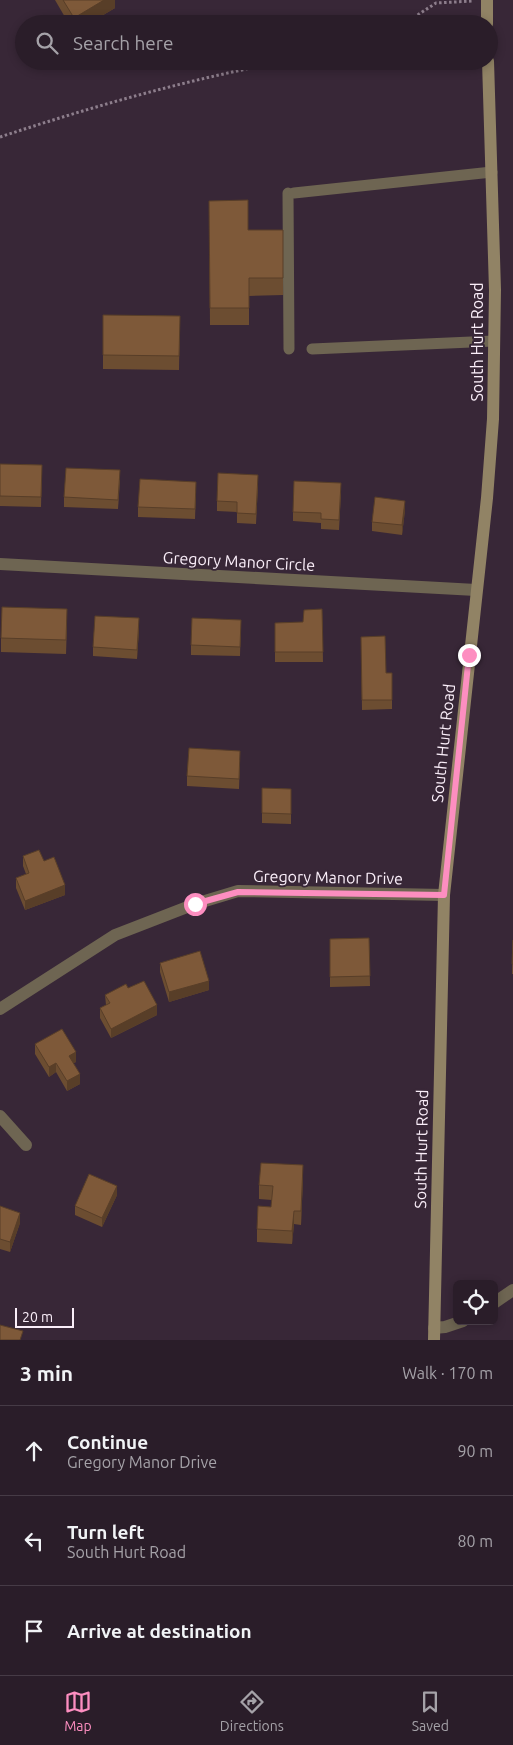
<!DOCTYPE html>
<meta charset="utf-8">
<style>
body{margin:0;font-family:Ubuntu,sans-serif;background:#322631;color:#f1f3f6}
.controls{position:absolute;right:15px;bottom:15px;display:grid;overflow:hidden;border-radius:8px;box-shadow:0 2px 8px #0003}
.controls button{width:45px;height:45px;display:grid;place-items:center;padding:0;border:0;border-bottom:1px solid #463b46;background:#2a1d29;color:#f1f3f6;font:25px sans-serif}
.scale{position:absolute;left:15px;bottom:12px;width:59px;box-sizing:border-box;padding-left:5px;border:2px solid #faeef9;border-top:0;font-size:14px;line-height:18px;white-space:nowrap;color:#faeef9;-webkit-text-stroke:4px #382737;paint-order:stroke}
.stop{position:absolute;width:15px;height:15px;margin:-11px;border:4px solid #fd8ec0;border-radius:50%;background:#fff}
.stop.end{background:#fd8ec0;border-color:#fff;box-shadow:0 1px 5px #0008}
.list{margin:0;padding:0;list-style:none}
h2{display:flex;justify-content:space-between;align-items:center;height:65px;margin:0;padding:0 20px;font-size:21px}
h2 small{font-size:16px;font-weight:400;color:#a5a2a8}
.list li{display:grid;grid-template-columns:32px 1fr auto;gap:15px;align-items:center;box-sizing:border-box;height:90px;padding:0 20px;border-top:1px solid #463b46}
.list b{display:block;font-size:19px;white-space:nowrap}
.list p{margin:0;font-size:16px;white-space:nowrap;color:#a5a2a8}
.list em{font-size:16px;font-style:normal;color:#a5a2a8}
.icon{flex:none;width:28px;height:28px;fill:none;stroke:currentColor;stroke-width:2;stroke-linecap:round;stroke-linejoin:round}
.map{position:relative;flex:none;width:513px;height:1340px;overflow:hidden}
.search{position:absolute;background:#2a1d29;box-shadow:0 2px 8px #0003;left:15px;right:15px;top:15px;height:55px;display:flex;align-items:center;gap:12px;box-sizing:border-box;padding:0 18px;border-radius:28px;color:#a5a2a8;font-size:19px}
.sheet{height:335px;background:#2a1d29}
nav{display:flex;justify-content:space-around;align-items:center;box-sizing:border-box;height:70px;border-top:1px solid #463b46;background:#2a1d29;font-size:14px;color:#a5a2a8}
nav a{display:grid;justify-items:center;gap:2px}
nav .on{color:#fd8ec0}
.map>svg:first-child{display:block}
.lines{fill:none;stroke-linecap:round;stroke-linejoin:round}
.path{stroke:#8d7e8c;stroke-width:3;stroke-dasharray:2.5 2.5;stroke-linecap:butt}
.lane{stroke:#6e6552;stroke-width:11}
.street{stroke:#6e6552;stroke-width:12}
.secondary{stroke:#918365;stroke-width:12}
.wall{fill:#6c4d31}
.shaded-wall{fill:#583e28}
.building{fill:#7e5939;stroke:#583e28}
.route{stroke:#fd8ec0;stroke-width:6}
.labels{text-anchor:middle;stroke-width:4;stroke-linejoin:round;paint-order:stroke}
.street-label{font-size:16px;fill:#faeef9;stroke:#382737}
</style>
<div class="map">
<svg width="513" height="1340" viewBox="0 0 513 1340">
<rect width="100%" height="100%" fill="#382737"/>
<g class="lines">
<g class="path">
<path d="M417,24L416,16L436,3L473,1"/>
<path d="M0,137C94,106 189,79 287,61"/>
</g>
<g class="lane">
<path d="M288,193L289,349"/>
<path d="M294,193L492,172"/>
<path d="M312,349L494,341"/>
</g>
<g class="street">
<path d="M0,564L476,590"/>
<path d="M0,1009L115,935L195,904L238,891L444,895"/>
<path d="M0,1116L26,1145"/>
<path d="M494,1303L513,1290"/>
<path d="M434,1328L445,1327L463,1321"/>
</g>
<g class="secondary">
<path d="M487,0V24"/>
<path d="M434,1340L444,895L487,498L493,419L495,290L488,61"/>
</g>
</g>
<g class="wall">
<path d="M55,0H115V8L88,24H69Z"/>
<path d="M209,201L248,230H283V295L249,296V325H210Z"/>
<path d="M103,315L180,316L179,370L103,369Z"/>
<path d="M0,464L42,465L41,507L0,506Z"/>
<path d="M120,480L118,509L64,507V497Z"/>
<path d="M258,485L256,524L237,523V512L217,511V501Z"/>
<path d="M196,491L195,519L138,517V507Z"/>
<path d="M341,493L339,530L321,529V523L293,521V512Z"/>
<path d="M405,510L402,535L372,531V522Z"/>
<path d="M322,609L323,662H275V623L303,622Z"/>
<path d="M241,620L240,656L191,655V645Z"/>
<path d="M67,623L66,654L1,652V638Z"/>
<path d="M139,628L137,659L93,656V647Z"/>
<path d="M361,637L386,673H392V709L362,710Z"/>
<path d="M240,760L239,789L187,786V776Z"/>
<path d="M262,788L291,789V824L262,823Z"/>
<path d="M23,856L44,861L65,895L25,910L16,888V878L26,874L23,866Z"/>
<path d="M369,938L370,986L330,987V939Z"/>
<path d="M513,940V974H512Z"/>
<path d="M160,963L209,990L169,1002L160,972Z"/>
<path d="M128,988L157,1015L111,1038L100,1018V1008L106,1005L105,995Z"/>
<path d="M35,1044L76,1062L73,1063L80,1084L67,1091L56,1072L49,1077L35,1054Z"/>
<path d="M303,1178L301,1225L294,1224L292,1244L257,1242V1229L271,1207L272,1200L259,1199V1185Z"/>
<path d="M117,1195L102,1227L75,1215V1206Z"/>
<path d="M0,1206L20,1223L10,1252L0,1249Z"/>
</g>
<g class="shaded-wall">
<path d="M104,0H115V8L88,24H74V18Z"/>
<path d="M405,501V510L402,535V525Z"/>
<path d="M139,618V628L137,659V650Z"/>
<path d="M65,885V895L25,910V901Z"/>
<path d="M209,981V990L169,1002V992Z"/>
<path d="M157,1005V1015L111,1038V1029Z"/>
<path d="M76,1052V1062L69,1066V1056Z"/>
<path d="M56,1063V1072L49,1077V1067Z"/>
<path d="M80,1074V1084L67,1091V1081Z"/>
<path d="M303,1165V1178L301,1225V1211Z"/>
<path d="M117,1186V1195L102,1227V1218Z"/>
<path d="M294,1211V1224L292,1244V1231Z"/>
<path d="M20,1213V1223L10,1252V1242Z"/>
</g>
<g class="building">
<path d="M63,0H104L74,18Z"/>
<path d="M248,200V230H283V278H249V308H210L209,201Z"/>
<path d="M103,315L180,316L179,356L103,355Z"/>
<path d="M0,464L42,465L41,497L0,496Z"/>
<path d="M66,468L120,470L118,500L64,497Z"/>
<path d="M218,473L258,475L256,514L237,513V502L217,501Z"/>
<path d="M140,479L196,482L195,509L138,507Z"/>
<path d="M294,481L341,483L339,520L321,519V513L293,512Z"/>
<path d="M375,497L405,501L402,525L372,522Z"/>
<path d="M2,607L67,609L66,640L1,638Z"/>
<path d="M322,609L323,652H275V623L303,622L304,610Z"/>
<path d="M95,616L139,618L137,650L93,647Z"/>
<path d="M192,618L241,620L240,647L191,645Z"/>
<path d="M385,636L386,673H392V700H362L361,637Z"/>
<path d="M189,748L240,751L239,779L187,776Z"/>
<path d="M262,788L291,789V814L262,813Z"/>
<path d="M39,850L44,861L54,857L65,885L25,901L16,878L29,873L23,856Z"/>
<path d="M369,938L370,976L330,977V939Z"/>
<path d="M513,940V964H512Z"/>
<path d="M200,951L209,981L169,992L160,963Z"/>
<path d="M144,981L157,1005L111,1029L100,1008L110,1003L105,995L126,984L128,988Z"/>
<path d="M62,1029L76,1052L69,1056L80,1074L67,1081L56,1063L49,1067L35,1044Z"/>
<path d="M261,1163L303,1165L301,1211H294L292,1231L257,1229L258,1206L271,1207L273,1186L259,1185Z"/>
<path d="M89,1174L117,1186L102,1218L75,1206Z"/>
<path d="M0,1206L20,1213L10,1242L0,1239Z"/>
<path d="M0,1325L23,1331L20,1340H0Z"/>
</g>
<g class="lines">
<path class="route" d="M195,904L238,892L444,895L469,655"/>
</g>
<g class="labels">
<g class="street-label">
<text transform="translate(477 342) rotate(-90)" y="6">South Hurt Road</text>
<text transform="translate(239 561) rotate(3)" y="6">Gregory Manor Circle</text>
<text transform="translate(443 743) rotate(-84)" y="6">South Hurt Road</text>
<text transform="translate(328 877) rotate(1)" y="6">Gregory Manor Drive</text>
<text transform="translate(421 1149) rotate(-89)" y="6">South Hurt Road</text>
</g>
</g>
</svg>
<div class="controls">
<button><svg class="icon" aria-label="locate" viewBox="0 0 24 24"><circle cx="12" cy="12" r="6"/><path d="M12 2v4M12 18v4M2 12h4M18 12h4"/></svg></button>
</div>
<div class="scale">20 m</div>
<div class="stop" style="left:195px;top:904px"></div>
<div class="stop end" style="left:469px;top:655px"></div>
<div class="search"><svg class="icon" aria-label="search" viewBox="0 0 24 24"><circle cx="10" cy="10" r="6"/><path d="M15 15l6 6"/></svg>Search here</div>
</div>
<section class="sheet">
<h2>3 min<small>Walk · 170 m</small></h2>
<ul class="list">
<li><svg class="icon" aria-label="ahead" viewBox="0 0 24 24"><path d="M12 20V5M6 11l6-6 6 6"/></svg><div><b>Continue</b><p>Gregory Manor Drive</p></div><em>90 m</em></li>
<li><svg class="icon" aria-label="left" viewBox="0 0 24 24"><path d="M17 20v-9H6M10 6l-5 5 5 5"/></svg><div><b>Turn left</b><p>South Hurt Road</p></div><em>80 m</em></li>
<li><svg class="icon" aria-label="arrive" viewBox="0 0 24 24"><path d="M6 21V4h12l-3 4 3 4H6"/></svg><div><b>Arrive at destination</b></div></li>
</ul>
</section>
<nav>
<a class="on"><svg class="icon" aria-label="map" viewBox="0 0 24 24"><path d="M3 6l6-2 6 2 6-2v14l-6 2-6-2-6 2zM9 4v14M15 6v14"/></svg>Map</a>
<a><svg class="icon" aria-label="directions" viewBox="0 0 24 24"><path d="M12 3l9 9-9 9-9-9zM9 14v-3h6M13 9l2 2-2 2"/></svg>Directions</a>
<a><svg class="icon" aria-label="saved" viewBox="0 0 24 24"><path d="M7 4h10v16l-5-4-5 4z"/></svg>Saved</a>
</nav>
